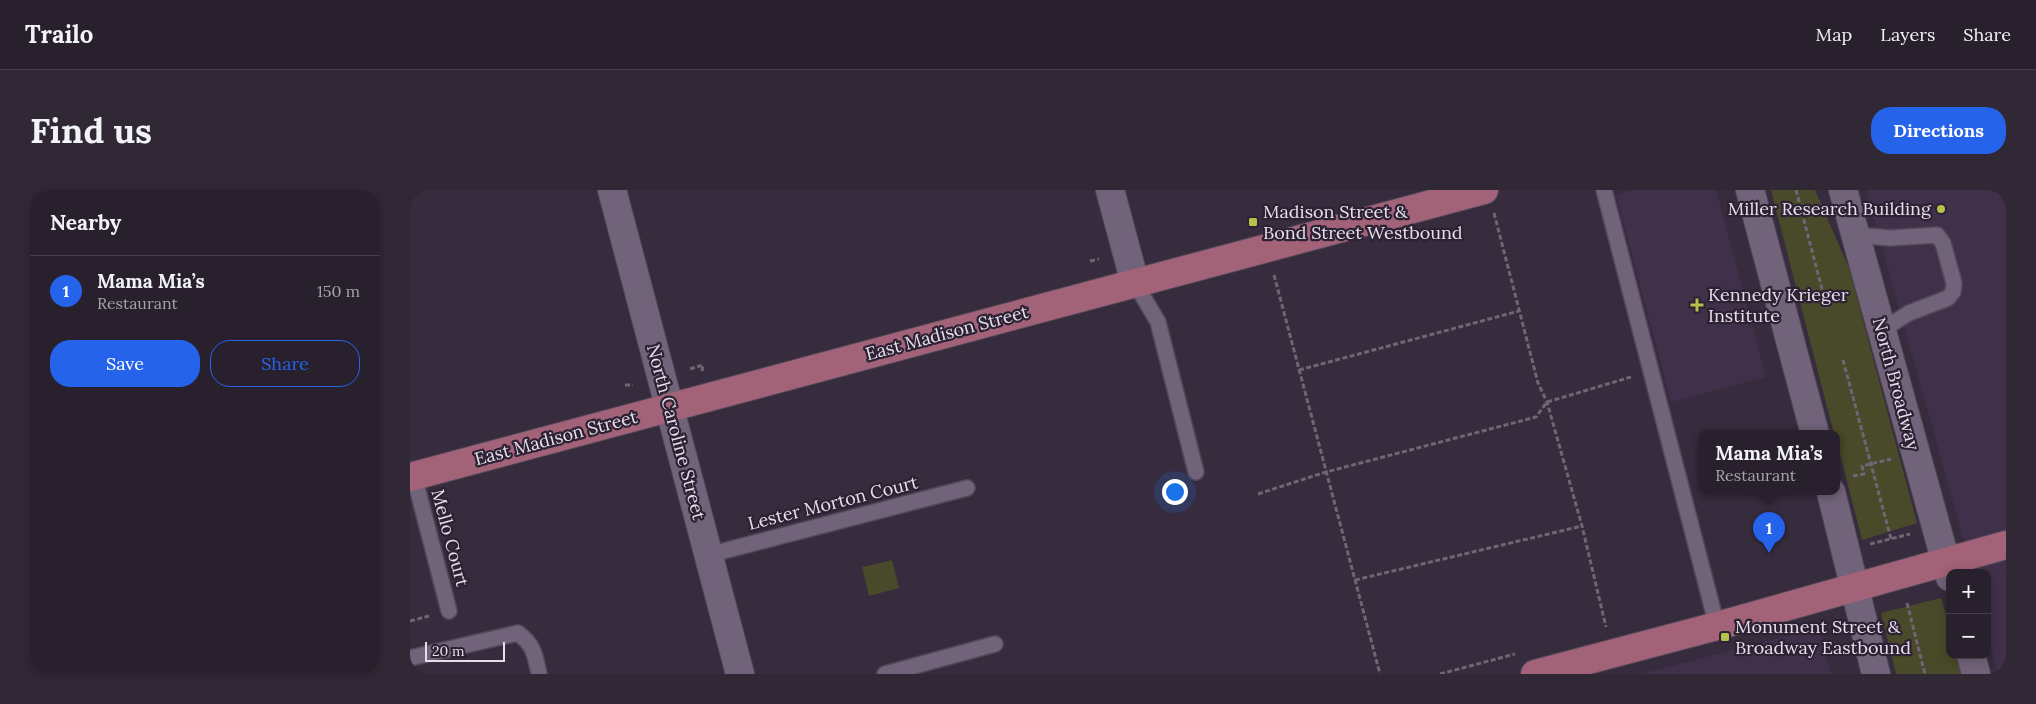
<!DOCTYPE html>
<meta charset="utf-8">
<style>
body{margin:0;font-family:Lora,serif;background:#312836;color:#f1f3f6}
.controls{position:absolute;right:15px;bottom:15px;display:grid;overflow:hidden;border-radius:10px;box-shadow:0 2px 12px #0003}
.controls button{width:45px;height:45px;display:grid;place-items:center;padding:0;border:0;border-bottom:1px solid #453e4a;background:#29202e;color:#f1f3f6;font:25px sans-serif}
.scale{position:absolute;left:15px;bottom:12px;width:80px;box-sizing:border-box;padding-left:5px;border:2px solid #e6deea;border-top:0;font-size:14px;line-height:18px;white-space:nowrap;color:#e6deea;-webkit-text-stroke:4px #2d2134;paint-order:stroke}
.you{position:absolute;left:764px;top:301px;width:18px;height:18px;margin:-12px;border:4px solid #fff;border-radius:50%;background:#1a73e8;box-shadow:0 0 0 8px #1a73e833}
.badge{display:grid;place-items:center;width:32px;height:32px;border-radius:50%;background:#2563eb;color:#fff;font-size:16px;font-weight:700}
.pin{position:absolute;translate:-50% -41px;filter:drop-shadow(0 1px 2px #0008)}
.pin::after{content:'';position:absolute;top:26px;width:18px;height:15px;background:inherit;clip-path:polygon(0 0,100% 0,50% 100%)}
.popup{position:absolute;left:1288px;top:240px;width:142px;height:65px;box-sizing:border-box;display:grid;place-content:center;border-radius:10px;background:#29202e;filter:drop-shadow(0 1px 4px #0005);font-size:16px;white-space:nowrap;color:#a5a3aa}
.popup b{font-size:19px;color:#f1f3f6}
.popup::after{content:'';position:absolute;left:50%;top:100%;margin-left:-10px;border:10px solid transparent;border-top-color:#29202e}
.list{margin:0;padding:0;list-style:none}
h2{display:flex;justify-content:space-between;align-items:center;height:65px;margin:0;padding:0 20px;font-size:21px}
h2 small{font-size:16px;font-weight:400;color:#a5a3aa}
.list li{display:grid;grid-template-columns:32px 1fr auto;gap:15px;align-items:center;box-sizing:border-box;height:70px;padding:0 20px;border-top:1px solid #453e4a}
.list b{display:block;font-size:19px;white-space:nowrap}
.list p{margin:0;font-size:16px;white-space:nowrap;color:#a5a3aa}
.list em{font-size:16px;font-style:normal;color:#a5a3aa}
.actions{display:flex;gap:10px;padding:15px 20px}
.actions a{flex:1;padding:11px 0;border:1px solid #2563eb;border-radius:20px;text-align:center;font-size:18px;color:#2563eb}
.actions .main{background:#2563eb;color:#fff}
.map{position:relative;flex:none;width:1596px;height:484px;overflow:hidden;border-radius:20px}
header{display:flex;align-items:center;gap:30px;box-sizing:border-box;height:70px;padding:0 25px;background:#29202e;border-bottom:1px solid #453e4a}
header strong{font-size:24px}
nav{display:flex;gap:28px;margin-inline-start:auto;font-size:18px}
.intro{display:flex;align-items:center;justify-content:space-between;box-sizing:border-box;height:120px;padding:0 30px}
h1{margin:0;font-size:35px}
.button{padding:12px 22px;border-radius:20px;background:#2563eb;color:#fff;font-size:18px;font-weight:700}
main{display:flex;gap:30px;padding:0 30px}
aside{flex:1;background:#29202e;border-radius:20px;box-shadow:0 2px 12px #0003}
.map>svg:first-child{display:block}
.built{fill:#413049}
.green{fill:#484a29}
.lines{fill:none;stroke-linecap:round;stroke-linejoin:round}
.lane-casing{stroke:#524858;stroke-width:18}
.street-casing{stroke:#524858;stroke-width:30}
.secondary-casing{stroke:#524858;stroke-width:30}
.primary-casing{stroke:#524858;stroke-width:30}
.path{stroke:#6f6575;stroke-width:3;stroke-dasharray:5 2.5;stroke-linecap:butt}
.lane{stroke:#716379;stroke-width:15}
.street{stroke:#716379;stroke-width:28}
.secondary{stroke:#716379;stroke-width:28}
.primary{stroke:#a26278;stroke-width:28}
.poi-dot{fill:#b4c24a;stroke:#2d2134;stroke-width:2}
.labels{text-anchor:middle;stroke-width:4.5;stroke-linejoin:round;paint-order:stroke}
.poi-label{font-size:18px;fill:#e6deea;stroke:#2d2134;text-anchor:start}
.street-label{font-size:18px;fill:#e6deea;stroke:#2d2134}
</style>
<header>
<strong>Trailo</strong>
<nav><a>Map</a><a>Layers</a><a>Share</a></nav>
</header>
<div class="intro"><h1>Find us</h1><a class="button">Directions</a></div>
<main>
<aside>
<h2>Nearby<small></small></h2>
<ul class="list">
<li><span class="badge">1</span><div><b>Mama Mia’s</b><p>Restaurant</p></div><em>150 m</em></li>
</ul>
<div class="actions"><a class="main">Save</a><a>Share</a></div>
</aside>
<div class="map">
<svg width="1596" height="484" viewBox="0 0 1596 484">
<rect width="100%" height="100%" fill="#372b3e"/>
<g class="built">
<path d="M1223,0H1306L1356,187L1261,212L1206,5Z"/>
<path d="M1456,0H1596V484H1588L1577,444V383H1563Z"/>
<path d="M1409,438L1421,484H1230Z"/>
</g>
<g class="green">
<path d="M1361,0H1405L1439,78L1507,333L1452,350L1427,252L1426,244H1424Z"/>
<path d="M482,370L489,398L459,406L452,377Z"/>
<path d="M1531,408L1540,439V465H1547L1552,484H1486L1471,423Z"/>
</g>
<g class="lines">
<defs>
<g id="lane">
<path d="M1194,0L1307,436"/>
<path d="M1446,45L1480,48L1527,45L1533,53L1544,93L1543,102L1538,108L1499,123L1472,140"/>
<path d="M725,93L748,132L786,282"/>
<path d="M4,286L39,421"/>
<path d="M298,365L557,298"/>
<path d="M0,468L108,443C124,455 125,465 129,484"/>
<path d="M475,484L585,454"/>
</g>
<path id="street" d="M700,0L725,93"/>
<g id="secondary">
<path d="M202,0L330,484"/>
<path d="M1340,0L1405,244"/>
<path d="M1433,0L1540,387"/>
<path d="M1421,302L1466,484"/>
<path d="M1561,465L1566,484"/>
</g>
<g id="primary">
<path d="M0,287L1074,0"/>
<path d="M1125,484L1307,436L1596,355"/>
</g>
</defs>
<use href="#lane" class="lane-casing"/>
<use href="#street" class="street-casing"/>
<use href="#secondary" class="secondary-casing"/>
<use href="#primary" class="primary-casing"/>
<g class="path">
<path d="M1386,0L1417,118"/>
<path d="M1084,23L1128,193L1137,212L1172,336L1196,437"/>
<path d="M680,71L689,69"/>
<path d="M864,85L970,484"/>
<path d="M1433,170L1481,349"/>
<path d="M280,179L293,175L292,181"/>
<path d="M889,180L1109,121"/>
<path d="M215,195H223"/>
<path d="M1443,286L1454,284L1452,276L1481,269"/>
<path d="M848,304L916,282L1126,227L1137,212L1221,187"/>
<path d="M1460,354L1500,344"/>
<path d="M945,390L1172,336"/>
<path d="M1497,413L1515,484"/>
<path d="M0,431L19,426"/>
<path d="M1030,484L1105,464"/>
</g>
<use href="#lane" class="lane"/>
<use href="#street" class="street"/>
<use href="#secondary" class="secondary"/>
<use href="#primary" class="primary"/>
</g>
<g class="poi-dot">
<circle cx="1531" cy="19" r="5"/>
<rect x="838" y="27" width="10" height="10" rx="2.5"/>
<path d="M1284.5 107.5h5v5h5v5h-5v5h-5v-5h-5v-5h5z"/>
<rect x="1310" y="442" width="10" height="10" rx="2.5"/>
</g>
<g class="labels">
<g class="poi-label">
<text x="1521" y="25" text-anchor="end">Miller Research Building</text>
<text x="853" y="28">Madison Street &amp;<tspan x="853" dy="21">Bond Street Westbound</tspan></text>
<text x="1298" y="111">Kennedy Krieger<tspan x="1298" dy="21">Institute</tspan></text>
<text x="1325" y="443">Monument Street &amp;<tspan x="1325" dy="21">Broadway Eastbound</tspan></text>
</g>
<g class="street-label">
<text transform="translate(537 143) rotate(-15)" y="6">East Madison Street</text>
<text transform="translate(1486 194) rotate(75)" y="6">North Broadway</text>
<text transform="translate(266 242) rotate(75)" y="6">North Caroline Street</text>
<text transform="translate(146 248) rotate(-15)" y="6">East Madison Street</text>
<text transform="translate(423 313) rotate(-14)" y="6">Lester Morton Court</text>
<text transform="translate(40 348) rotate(75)" y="6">Mello Court</text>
</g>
</g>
</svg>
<div class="controls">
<button>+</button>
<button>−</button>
</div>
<div class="scale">20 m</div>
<div class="you"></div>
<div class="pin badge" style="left:1359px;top:363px">1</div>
<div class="popup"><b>Mama Mia’s</b>Restaurant</div>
</div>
</main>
